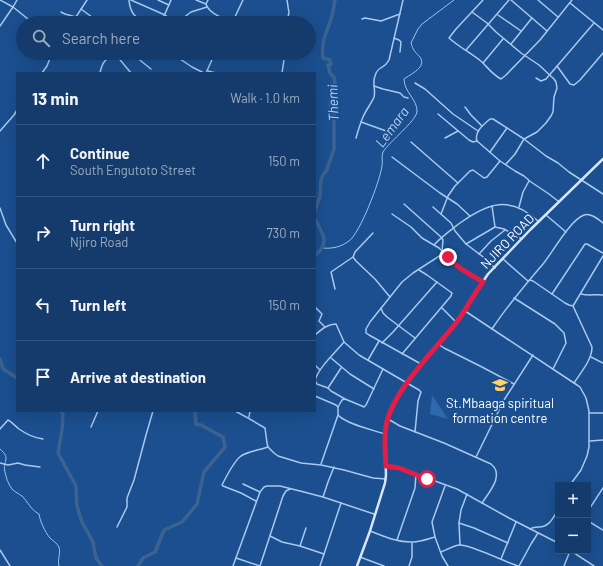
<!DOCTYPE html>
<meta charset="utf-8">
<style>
body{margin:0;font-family:Barlow,sans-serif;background:#1d4271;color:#f1f3f6}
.controls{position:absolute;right:12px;bottom:12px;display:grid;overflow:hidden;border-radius:0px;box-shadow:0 4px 16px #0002}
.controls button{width:36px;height:36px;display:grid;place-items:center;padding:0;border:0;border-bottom:1px solid #33557e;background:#143b6b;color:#f1f3f6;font:20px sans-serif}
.stop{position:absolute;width:12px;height:12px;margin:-9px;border:3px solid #e11d48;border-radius:50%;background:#fff}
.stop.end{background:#e11d48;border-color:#fff;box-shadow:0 1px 4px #0008}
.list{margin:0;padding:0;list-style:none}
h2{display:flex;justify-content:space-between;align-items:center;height:52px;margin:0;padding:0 16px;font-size:17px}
h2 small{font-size:13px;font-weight:400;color:#9dadc1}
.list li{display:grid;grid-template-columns:26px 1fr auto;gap:12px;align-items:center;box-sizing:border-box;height:72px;padding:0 16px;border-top:1px solid #33557e}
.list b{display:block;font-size:15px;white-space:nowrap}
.list p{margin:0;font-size:13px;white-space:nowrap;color:#9dadc1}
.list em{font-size:13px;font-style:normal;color:#9dadc1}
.icon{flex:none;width:22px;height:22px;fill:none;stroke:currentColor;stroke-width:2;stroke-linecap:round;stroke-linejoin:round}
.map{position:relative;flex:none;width:603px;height:566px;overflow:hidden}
.search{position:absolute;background:#143b6b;box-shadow:0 4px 16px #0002;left:16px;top:16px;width:300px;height:44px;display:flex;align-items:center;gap:10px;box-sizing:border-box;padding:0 14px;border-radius:22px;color:#9dadc1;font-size:15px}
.panel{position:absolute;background:#143b6b;box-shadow:0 4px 16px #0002;left:16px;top:72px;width:300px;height:340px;border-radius:0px}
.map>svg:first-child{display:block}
.green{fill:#2e69ad}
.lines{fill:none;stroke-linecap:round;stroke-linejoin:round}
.stream{stroke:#9cc4f0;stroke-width:1}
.river{stroke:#3c6290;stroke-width:3.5}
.street{stroke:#a9c9ee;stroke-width:1.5}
.secondary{stroke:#d6e6fa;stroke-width:2.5}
.route{stroke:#e11d48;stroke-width:5}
.labels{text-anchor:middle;stroke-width:3.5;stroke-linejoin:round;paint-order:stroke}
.street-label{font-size:13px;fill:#fff;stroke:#1b4f8f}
.poi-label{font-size:13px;fill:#fff;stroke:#1b4f8f}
.water-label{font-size:14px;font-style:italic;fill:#b5d3f5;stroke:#1b4f8f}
</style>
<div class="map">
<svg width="603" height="566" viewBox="0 0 603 566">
<rect width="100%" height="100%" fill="#1b4f8f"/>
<path class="green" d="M432,395L448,419L430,414Z"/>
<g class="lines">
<g class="stream">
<path d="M323,248C332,249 341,247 349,241C360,233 380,181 382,166C383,161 381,157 383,152C390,141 415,122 417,112C418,100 404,92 404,79C411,74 427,67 420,57C415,52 413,50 411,43L418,29L422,24L454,0"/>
<path d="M0,449C12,459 2,461 5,472C6,477 8,484 12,489C15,492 19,494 22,496C28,502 31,510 39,514C40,521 45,532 50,538C53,541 57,543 59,547C61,554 57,560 59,566"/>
</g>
<g class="river">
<path d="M315,210L320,197L321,180L323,175L327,170L328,166L334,149V114L330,104L331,96L335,84L334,77L330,73L328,65L331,64L330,60L323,58C321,40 326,35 331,19C333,13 334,6 335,0"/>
<path d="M315,219C322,232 331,244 315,255"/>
<path d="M0,359L3,369L17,378"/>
<path d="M61,411L63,415L62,430L58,453L76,486L77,506L82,522L93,542L96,558L102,566"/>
<path d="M138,566L143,558L155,552L164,530L182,522L197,504L204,472L225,447L223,437L201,425L196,424L195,413V411"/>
</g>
<g class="street">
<path d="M17,0L13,7L33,23"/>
<path d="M129,0C130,13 135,18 147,23"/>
<path d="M131,0L165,15L175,22H178L191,12L207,7"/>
<path d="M158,0L169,5"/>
<path d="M196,0L206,4C210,16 229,20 239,23"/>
<path d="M483,0L456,29L449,38C459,47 471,53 482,62C488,68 493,75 501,79L506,75L540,40L572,0"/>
<path d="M511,0L547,31"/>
<path d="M538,0L558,17"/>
<path d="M570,3L603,30"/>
<path d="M206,4L208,0"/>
<path d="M81,9L100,23"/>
<path d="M61,12L65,14L76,17"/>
<path d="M472,12L487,23L496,32L521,53L539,65L554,79L556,82L557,88L554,97L553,112L551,116L546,123L537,132L524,139L515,154L506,164"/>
<path d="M498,15L521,31"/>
<path d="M362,19L365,18L381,21L400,14"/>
<path d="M72,23L87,0"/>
<path d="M161,23L171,0"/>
<path d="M232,23L243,0"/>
<path d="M286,23L289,13L287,0"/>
<path d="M0,26L13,7L0,0"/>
<path d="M394,38L399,40L401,42L400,52"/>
<path d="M511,44L532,18"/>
<path d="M466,50L509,0"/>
<path d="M111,53L115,55"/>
<path d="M131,53L151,69"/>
<path d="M151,53L154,55"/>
<path d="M171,53L192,67L204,73"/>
<path d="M116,55L131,73"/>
<path d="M483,63L503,39"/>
<path d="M557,66L570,84L574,85L580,80L603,53"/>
<path d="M208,71L216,73"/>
<path d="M42,73L47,66L52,53"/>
<path d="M100,73C103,58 107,59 120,53"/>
<path d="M206,73L215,53"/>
<path d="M282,73L285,53"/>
<path d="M536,78L541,81L546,79L594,23"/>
<path d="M415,83L425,89L453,114L478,131"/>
<path d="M374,86L383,89L400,93L404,97L408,98"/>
<path d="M465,107L471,115L482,126"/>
<path d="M438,114L469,140L473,142L477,141"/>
<path d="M361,122L389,132"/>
<path d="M0,131L14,115L17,110"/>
<path d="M356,138C358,131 360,124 363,117C366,110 371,104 374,97C376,90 372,83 375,76C378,65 384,70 389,60L403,0"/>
<path d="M445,138L458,131"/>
<path d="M411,142L458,183"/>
<path d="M490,152L507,128"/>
<path d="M392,157L440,193L457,204L470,216"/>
<path d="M558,201L549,194L531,182L524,176L515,171L500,161L477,141C474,132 483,125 490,119H493L524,139L546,156L558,163L569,172L603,194"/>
<path d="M404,204L441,237L443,240L442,251"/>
<path d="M492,206L495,227L504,229L522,239"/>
<path d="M433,207L451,223L455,231L466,244L482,256L495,268"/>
<path d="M519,207L523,192L529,181"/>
<path d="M0,208L6,225L17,243"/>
<path d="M392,214L411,227L422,238L439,248L452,262L463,270L483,282"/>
<path d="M441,214L448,196L455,186L470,171L473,170L484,178L487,177L500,161"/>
<path d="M546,215L566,232"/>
<path d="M373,233L355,252L353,257L356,261L375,279L390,297"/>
<path d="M466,244L495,227"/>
<path d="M434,245C442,236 451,230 460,223C488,203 510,195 538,221"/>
<path d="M479,254L491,241L505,230"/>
<path d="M503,259L528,281L530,280L533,281L565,303L569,305L573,306"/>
<path d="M335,289L331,272L353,257"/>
<path d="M552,294L585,244H587L603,253"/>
<path d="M581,294C588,296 596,294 603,295"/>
<path d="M514,298L555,324L564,333L566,343L553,369"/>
<path d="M315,307L322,314L319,321L325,327"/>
<path d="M381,308L383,313L387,317L415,338"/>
<path d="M442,308L456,322"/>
<path d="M465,311L577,385L580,387L586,398L589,411V447L587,456L581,470L570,485"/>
<path d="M492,329C507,306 525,285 543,264C553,252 570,220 584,215C591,213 598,219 603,223"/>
<path d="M315,335C321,330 327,324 336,324L344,342L359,355L419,390L421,392L418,401L415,432"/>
<path d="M382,343L393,332L437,282"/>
<path d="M438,344L444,348L482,367L514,384"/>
<path d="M402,354L451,296L452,293L427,275L419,270"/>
<path d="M591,357L603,363"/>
<path d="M331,358L350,374L374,389"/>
<path d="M368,360L379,341"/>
<path d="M421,364L369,335L366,333V329L370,322L402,282L413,273L444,253"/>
<path d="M315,365L320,370"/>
<path d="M341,368L328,388L331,391L345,399"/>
<path d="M574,383C581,372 592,360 592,347L573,306L603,256"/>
<path d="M328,388L317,384L315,380C320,366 334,354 344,342"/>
<path d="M315,396L336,405L338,407V415C346,424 373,430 385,434"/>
<path d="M338,407L342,400L345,399L362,406L364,407L366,405L383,369"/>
<path d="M235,411L248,418L265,428L267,443L268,447L274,453L278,456L301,463L321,465L344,470L373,478L386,479"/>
<path d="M589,413H603"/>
<path d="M249,417L250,411"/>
<path d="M388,419L400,426L444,443L491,464C505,475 489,492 482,503"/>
<path d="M91,427L98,411"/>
<path d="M0,429L8,420C12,422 15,426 19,429C26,434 34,438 43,439"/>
<path d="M590,441L603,440"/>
<path d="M476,457L504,400L533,355"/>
<path d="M0,463L8,465L18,463L25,465L40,467"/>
<path d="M321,464L338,415"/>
<path d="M386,466L399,468L457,489L509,518L558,543"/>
<path d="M243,484L260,492"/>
<path d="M445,486L432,522L435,537L442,556L448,566"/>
<path d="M323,497L328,482L334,467"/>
<path d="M256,501L241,493L223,486L222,485C226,477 234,461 241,456C249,451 260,450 268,447"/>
<path d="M588,511L603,488"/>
<path d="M588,521L603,530"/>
<path d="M459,523L474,528L508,543"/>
<path d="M117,527L127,507V498L134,480L146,435L153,411"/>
<path d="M530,529C533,527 535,527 539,527C550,527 553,517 558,510"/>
<path d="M370,531C383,536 398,543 413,542C420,542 428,539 435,537"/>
<path d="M270,536L282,542L300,546L324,554"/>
<path d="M397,540L415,488L416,474"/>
<path d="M460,545L459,523L461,510L467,494"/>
<path d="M300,546L306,528"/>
<path d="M0,550L10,566"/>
<path d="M571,551L594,566"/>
<path d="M441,552C446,550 453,546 459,545C470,544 505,562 518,566"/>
<path d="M360,557L384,566"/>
<path d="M236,558L260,566"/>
<path d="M501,559L516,522"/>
<path d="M233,566L260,492L264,487L267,486H280L300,491L323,497L374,514"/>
<path d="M260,566L283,496L286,491L290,489"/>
<path d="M320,566L341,503"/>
<path d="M409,566L412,557V543"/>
<path d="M519,566L531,544L538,533"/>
<path d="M564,566L570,551"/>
</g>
<path class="secondary" d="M357,566L370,531L385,483L386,475L385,442L386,426L388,419L394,404L403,388L465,311L474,295L488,274L530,230L603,159"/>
</g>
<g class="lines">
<path class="route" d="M427,479L399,468L386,466C385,453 384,439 386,426C392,391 434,351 456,323C466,310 473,295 483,282C470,274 458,269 448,257"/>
</g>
<defs>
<symbol id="university-bare" viewBox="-9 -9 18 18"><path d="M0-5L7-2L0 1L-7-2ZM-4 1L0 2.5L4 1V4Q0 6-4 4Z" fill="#ffd166" stroke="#1b4f8f" stroke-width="2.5" paint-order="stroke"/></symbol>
</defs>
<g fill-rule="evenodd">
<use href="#university-bare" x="489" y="374" width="22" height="22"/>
</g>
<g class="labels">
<g class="street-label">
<text transform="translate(507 241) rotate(-46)" y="5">NJIRO ROAD</text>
</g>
<g class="poi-label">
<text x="500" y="408">St.Mbaaga spiritual<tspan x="500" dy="15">formation centre</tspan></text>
</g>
<g class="water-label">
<text transform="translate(333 103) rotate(-92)" y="5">Themi</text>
<text transform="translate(392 127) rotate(-54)" y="5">Lemara</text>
</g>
</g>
</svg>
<div class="controls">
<button>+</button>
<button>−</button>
</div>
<div class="stop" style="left:427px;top:479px"></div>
<div class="stop end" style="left:448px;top:257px"></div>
<div class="search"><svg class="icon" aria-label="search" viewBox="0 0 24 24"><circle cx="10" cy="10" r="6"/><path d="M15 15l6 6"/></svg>Search here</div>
<section class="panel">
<h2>13 min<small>Walk · 1.0 km</small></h2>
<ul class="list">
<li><svg class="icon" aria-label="ahead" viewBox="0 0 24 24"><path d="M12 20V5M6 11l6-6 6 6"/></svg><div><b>Continue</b><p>South Engutoto Street</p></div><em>150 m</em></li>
<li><svg class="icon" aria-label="right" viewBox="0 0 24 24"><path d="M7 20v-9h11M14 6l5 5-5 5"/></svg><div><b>Turn right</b><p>Njiro Road</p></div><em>730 m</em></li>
<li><svg class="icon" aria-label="left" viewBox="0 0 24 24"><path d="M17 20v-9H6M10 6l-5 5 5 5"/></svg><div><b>Turn left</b></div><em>150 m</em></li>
<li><svg class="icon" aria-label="arrive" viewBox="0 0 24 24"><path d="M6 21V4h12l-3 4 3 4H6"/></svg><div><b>Arrive at destination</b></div></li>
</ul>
</section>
</div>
